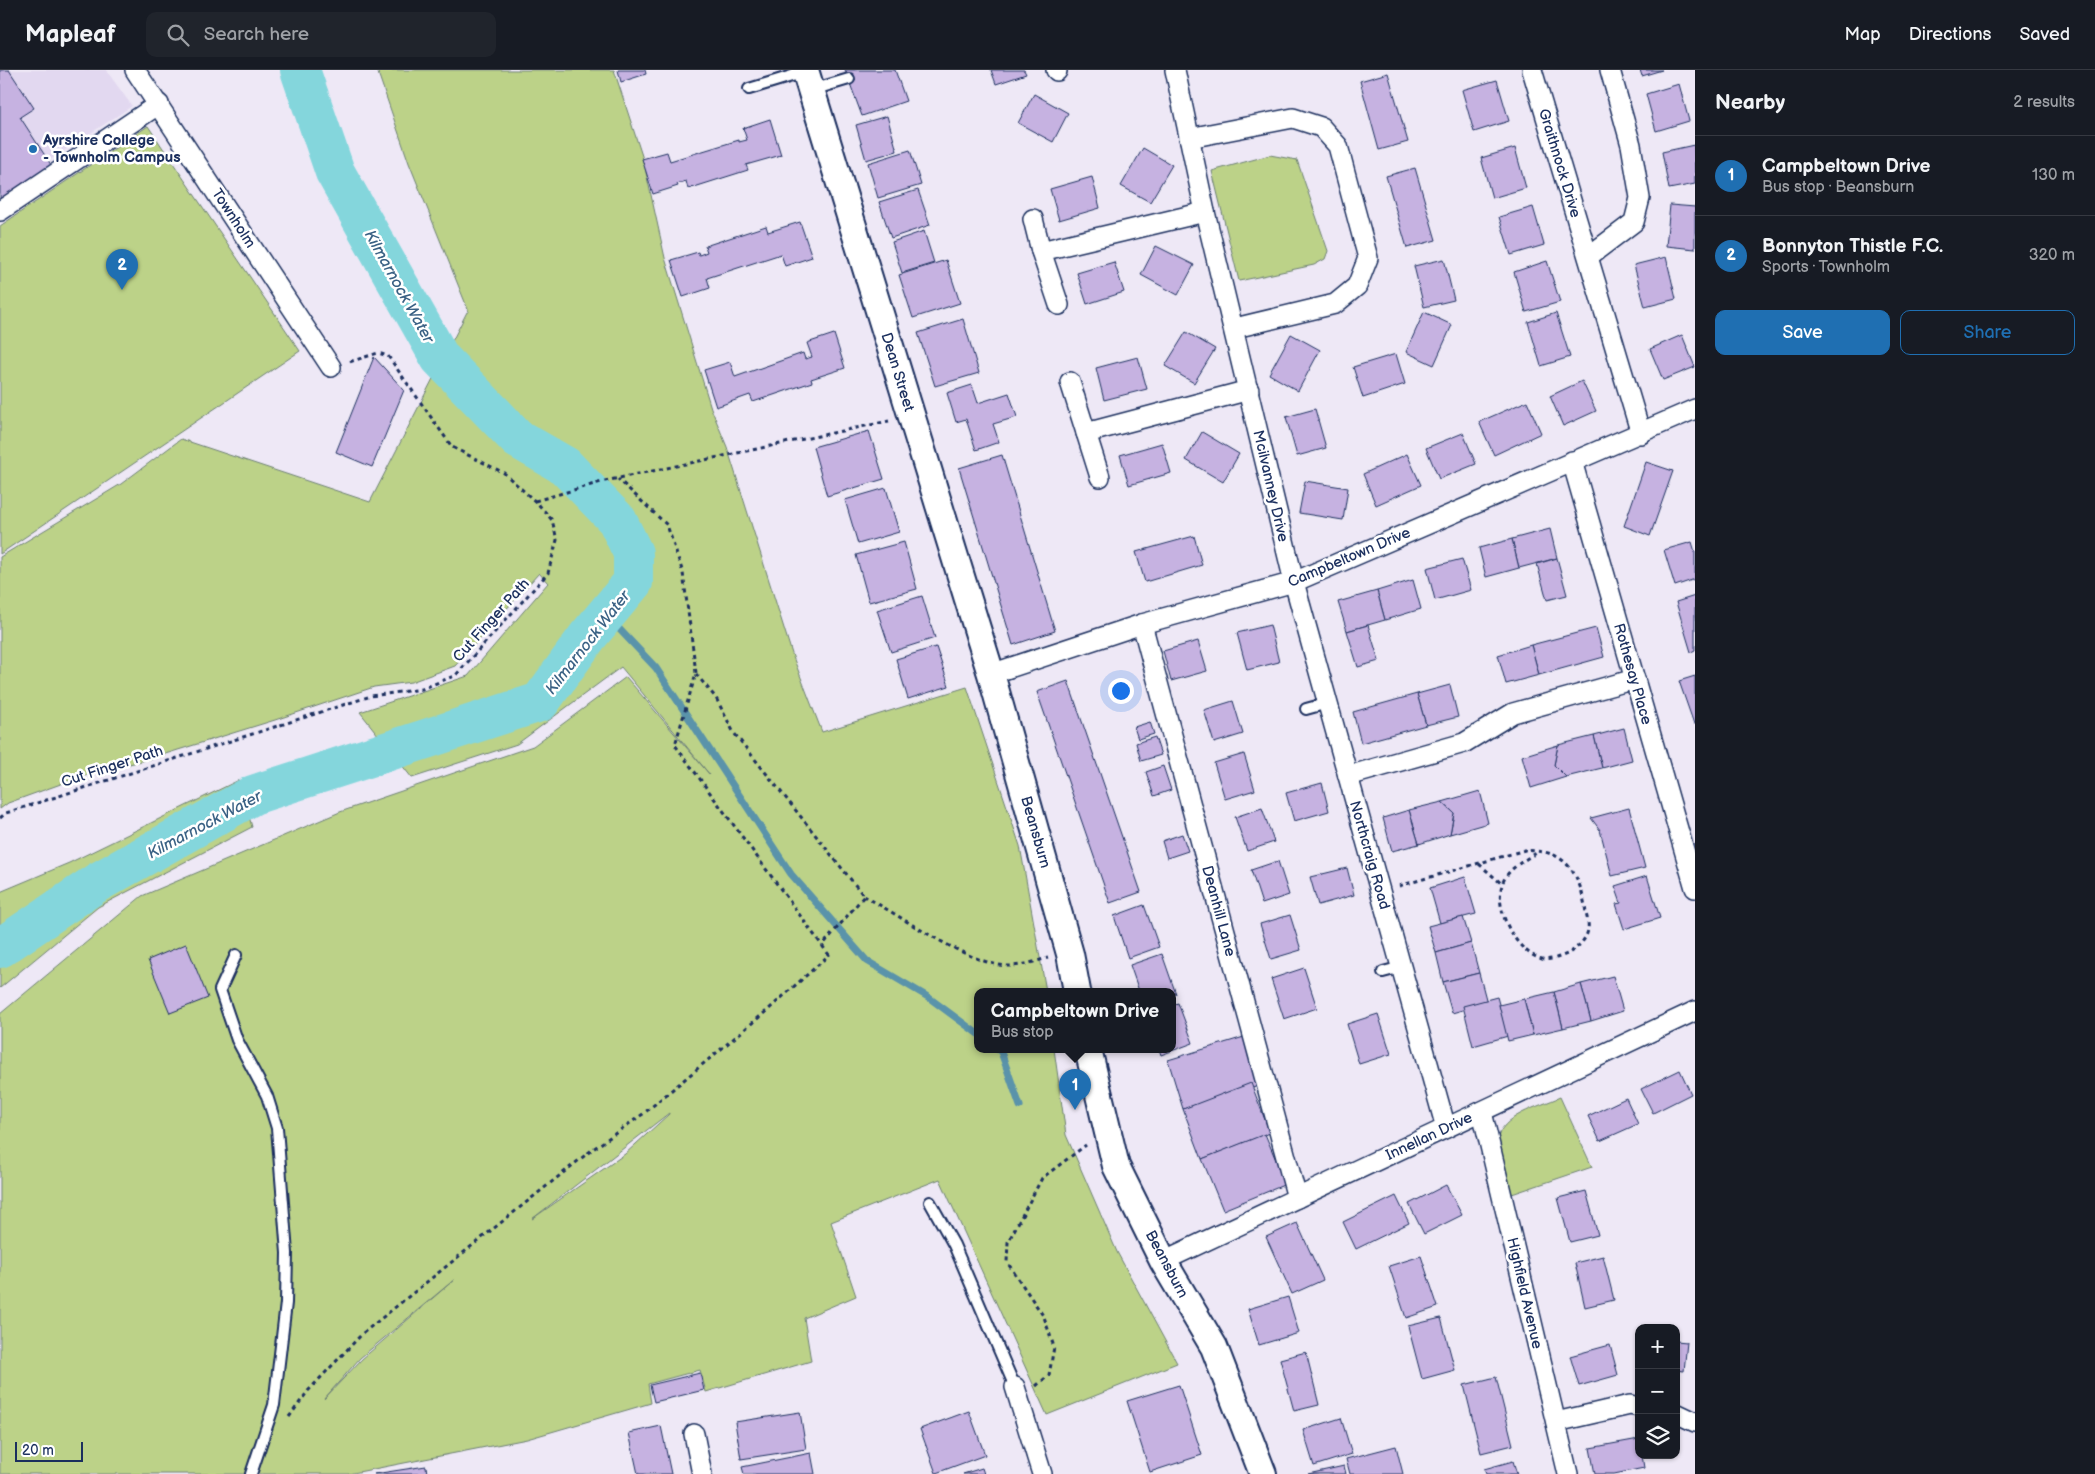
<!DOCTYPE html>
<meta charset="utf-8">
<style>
body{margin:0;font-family:"Balsamiq Sans",sans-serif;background:#20242c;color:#f1f3f6}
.controls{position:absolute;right:15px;bottom:15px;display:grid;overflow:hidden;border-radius:10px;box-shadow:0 1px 4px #0004}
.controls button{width:45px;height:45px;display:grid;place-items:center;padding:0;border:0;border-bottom:1px solid #363941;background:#171b24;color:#f1f3f6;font:25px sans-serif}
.scale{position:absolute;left:15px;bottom:12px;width:68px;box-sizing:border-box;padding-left:5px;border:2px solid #1b2f5e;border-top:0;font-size:14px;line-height:18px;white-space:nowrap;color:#1b2f5e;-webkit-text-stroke:4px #fff;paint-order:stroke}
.you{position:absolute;left:1120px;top:620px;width:18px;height:18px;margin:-12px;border:4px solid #fff;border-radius:50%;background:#1a73e8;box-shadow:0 0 0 8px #1a73e833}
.badge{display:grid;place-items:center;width:32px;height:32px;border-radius:50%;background:#1f6fb2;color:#fff;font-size:16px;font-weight:700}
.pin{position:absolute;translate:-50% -41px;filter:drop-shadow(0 1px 2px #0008)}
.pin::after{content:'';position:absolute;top:26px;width:18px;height:15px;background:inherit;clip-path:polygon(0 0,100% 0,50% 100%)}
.popup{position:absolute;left:974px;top:918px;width:202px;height:65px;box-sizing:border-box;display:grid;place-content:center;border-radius:10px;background:#171b24;filter:drop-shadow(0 1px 4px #0005);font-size:16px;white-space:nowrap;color:#9ea1a6}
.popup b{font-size:19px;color:#f1f3f6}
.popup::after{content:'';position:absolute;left:50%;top:100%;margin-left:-10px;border:10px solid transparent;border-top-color:#171b24}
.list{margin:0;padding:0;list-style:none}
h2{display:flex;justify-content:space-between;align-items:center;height:65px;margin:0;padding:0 20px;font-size:21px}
h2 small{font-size:16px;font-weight:400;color:#9ea1a6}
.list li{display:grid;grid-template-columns:32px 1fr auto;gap:15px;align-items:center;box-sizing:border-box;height:80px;padding:0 20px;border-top:1px solid #363941}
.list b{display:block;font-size:19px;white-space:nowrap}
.list p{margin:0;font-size:16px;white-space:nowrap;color:#9ea1a6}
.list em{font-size:16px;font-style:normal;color:#9ea1a6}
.actions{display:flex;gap:10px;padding:15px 20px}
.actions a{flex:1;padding:11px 0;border:1px solid #1f6fb2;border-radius:10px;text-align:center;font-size:18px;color:#1f6fb2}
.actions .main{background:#1f6fb2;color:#fff}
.icon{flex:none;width:28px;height:28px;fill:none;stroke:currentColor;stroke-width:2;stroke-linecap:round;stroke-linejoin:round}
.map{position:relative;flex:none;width:1695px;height:1404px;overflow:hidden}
header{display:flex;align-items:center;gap:30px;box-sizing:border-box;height:70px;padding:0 25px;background:#171b24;border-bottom:1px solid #363941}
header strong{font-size:24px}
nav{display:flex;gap:28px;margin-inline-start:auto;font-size:18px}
.search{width:350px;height:45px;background:#20242c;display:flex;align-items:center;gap:12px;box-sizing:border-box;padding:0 18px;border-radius:10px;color:#9ea1a6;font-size:19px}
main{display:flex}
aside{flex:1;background:#171b24}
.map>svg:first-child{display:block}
.built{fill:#e2d8f0}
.green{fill:#bcd288;stroke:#6c8073;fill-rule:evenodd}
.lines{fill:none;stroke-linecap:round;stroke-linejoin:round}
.stream{stroke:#5a93aa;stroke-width:7}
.river{stroke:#84d6dc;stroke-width:40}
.building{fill:#c6b2e1;stroke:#1b2f5e}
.service-casing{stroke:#1b2f5e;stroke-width:14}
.minor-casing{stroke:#1b2f5e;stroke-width:22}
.secondary-casing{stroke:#1b2f5e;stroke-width:30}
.path{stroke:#1b2f5e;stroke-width:3;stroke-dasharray:4 4;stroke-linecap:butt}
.service{stroke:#fff;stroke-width:10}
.minor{stroke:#fff;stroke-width:19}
.secondary{stroke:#fff;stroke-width:26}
.poi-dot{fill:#1f6fb2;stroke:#fff;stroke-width:2}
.labels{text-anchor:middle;stroke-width:5;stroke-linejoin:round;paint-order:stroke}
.poi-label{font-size:15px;font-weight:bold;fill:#1b2f5e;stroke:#fff;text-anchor:start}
.street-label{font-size:15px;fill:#1b2f5e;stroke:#fff}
.water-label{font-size:16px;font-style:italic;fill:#3a6184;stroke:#fff}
</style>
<header>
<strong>Mapleaf</strong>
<div class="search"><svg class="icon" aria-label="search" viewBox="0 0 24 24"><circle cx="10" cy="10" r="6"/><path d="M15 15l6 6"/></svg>Search here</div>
<nav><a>Map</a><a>Directions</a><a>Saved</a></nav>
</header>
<main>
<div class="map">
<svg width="1695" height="1404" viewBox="0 0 1695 1404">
<rect width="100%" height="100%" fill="#eee8f6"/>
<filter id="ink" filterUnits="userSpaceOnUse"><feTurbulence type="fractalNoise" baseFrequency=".02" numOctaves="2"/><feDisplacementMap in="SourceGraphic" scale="10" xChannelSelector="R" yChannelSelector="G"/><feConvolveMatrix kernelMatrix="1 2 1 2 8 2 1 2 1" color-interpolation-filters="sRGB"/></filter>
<g filter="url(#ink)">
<path class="built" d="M0,0H106L132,36L0,123Z"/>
<g class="green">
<path d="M377,0H614L643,89L665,188L711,338L727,377L793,587L822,662L967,617L1020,776L1046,921H978V979H1054L1066,1065L1117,1182L1177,1293L1047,1345L940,1109L831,1152L856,1226L804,1248L811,1291L706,1322L700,1300L648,1314L651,1333L527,1369L348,1404H0V944L142,826L340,742L533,676L626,607L710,705L621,597L517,674L412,708L360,642L468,606L548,513L539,503L455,596L411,612L374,617L275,650L149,689L83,706L8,733L0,739V487L121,414L181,369L370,432L467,242H469L409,93ZM669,1044L625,1084L532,1149L669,1043ZM455,1209L362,1289L324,1329L360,1288Z"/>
<path d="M148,56L300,281L0,484V156Z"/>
<path d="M1270,85L1297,90L1328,181L1325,189L1314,195L1239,211L1212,101Z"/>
<path d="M239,710L252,757L98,837L0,918V822L69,793Z"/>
<path d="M1560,1027L1592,1097L1512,1124C1508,1111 1496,1084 1497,1072C1500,1045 1539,1037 1560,1027Z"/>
</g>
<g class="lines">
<g class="stream">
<path d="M606,545L656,598L791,804L867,891L928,927L978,964"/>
<path d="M997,979L1001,982L1020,1036"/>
</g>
<path class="river" d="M0,878L98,812L253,725L540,632L588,566L633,512V483L617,450L565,396L518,369L440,288L335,102L300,0"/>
</g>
<g class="building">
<path d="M0,0H9L34,38L20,47L53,98L0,133Z"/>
<path d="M618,0H645L646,4L621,12Z"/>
<path d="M845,0H895L906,31L862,46Z"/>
<path d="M991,0H1024L1026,4L996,14Z"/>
<path d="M1640,0H1662L1642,6Z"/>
<path d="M1388,3L1408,72L1379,80L1360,11Z"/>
<path d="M1497,10L1509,51L1474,62L1462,20Z"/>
<path d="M1679,14L1689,51L1656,61L1646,24Z"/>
<path d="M1034,24L1068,43L1053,72L1018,53Z"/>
<path d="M887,46L897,81L866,90L856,55Z"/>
<path d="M770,49L781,85L746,95L748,100L688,119L686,111L677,114L678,116L653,124L642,89L667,82L670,91L739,70V72L747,70L743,58Z"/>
<path d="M1694,75L1695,114L1669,119L1662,82Z"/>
<path d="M1143,78L1172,95L1150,132L1121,116Z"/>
<path d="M1515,78L1526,118L1492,128L1481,88Z"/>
<path d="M910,80L921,115L878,128L868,93Z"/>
<path d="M1415,98L1436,170L1407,178L1386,106Z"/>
<path d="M1092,107L1100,138L1059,150L1050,119Z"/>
<path d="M918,120L930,155L891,168L879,132Z"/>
<path d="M1670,135L1695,137V179L1666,176Z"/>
<path d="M1533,137L1544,175L1511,185L1499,147Z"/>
<path d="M800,152L812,187L785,196L781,184L707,208L710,218L683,227L671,190L698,182L699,185L707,182L705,176L766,156L768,162Z"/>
<path d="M924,161L934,193L902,203L892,172Z"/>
<path d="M1156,176L1194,195L1178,225L1141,205Z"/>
<path d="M1666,187L1676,229L1645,237L1634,195Z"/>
<path d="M1444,189L1454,230L1424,237L1414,196Z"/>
<path d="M946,190L960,233L913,248L899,205Z"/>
<path d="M1547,191L1560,232L1526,242L1514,202Z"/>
<path d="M1114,192L1124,222L1087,234L1077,203Z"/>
<path d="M1424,242L1452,255L1434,295L1406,282Z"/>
<path d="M1556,243L1570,287L1541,296L1528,252Z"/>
<path d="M963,249L979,303L935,316L918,263Z"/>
<path d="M1186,262L1215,279L1194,313L1165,296Z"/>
<path d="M834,264L845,298L811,309L812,312L753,332L750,325L716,337L704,300L730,292L735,307L803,283L805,289L812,287L807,273Z"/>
<path d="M1291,264L1320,280L1298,321L1269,304Z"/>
<path d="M1682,265L1695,297L1663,310L1650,279Z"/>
<path d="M1396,284L1405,314L1363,328L1353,297Z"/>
<path d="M374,287L404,320L372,397L336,382Z"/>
<path d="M1138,287L1147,319L1104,330L1096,298Z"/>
<path d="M1582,311L1596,341L1563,356L1550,326Z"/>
<path d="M972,315L978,333L1009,323L1017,347L993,354L999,372L976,380L966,349L956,352L947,323Z"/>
<path d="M1527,331L1541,363L1494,385L1479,352Z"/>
<path d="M1315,339L1326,378L1297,386L1286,347Z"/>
<path d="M869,361L884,409L827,426L813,377Z"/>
<path d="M1202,362L1239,384L1223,412L1186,390Z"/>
<path d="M1463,363L1476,394L1439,409L1426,378Z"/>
<path d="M1162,373L1171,403L1129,415L1120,385Z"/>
<path d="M1407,384L1421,415L1376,435L1363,404Z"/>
<path d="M1002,385L1055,561L1013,575L959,398Z"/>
<path d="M1646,392L1673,401L1650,466L1624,456Z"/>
<path d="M1305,411L1348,418L1343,450L1299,443Z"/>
<path d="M886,418L899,462L858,474L845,430Z"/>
<path d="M1550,459L1557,488L1519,498L1512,469Z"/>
<path d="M1194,466L1202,495L1145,512L1136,482Z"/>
<path d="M1512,469L1519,498L1486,507L1479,478Z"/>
<path d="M904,472L917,519L869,532L856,485Z"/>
<path d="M1692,472L1695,482V509L1675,516L1664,480Z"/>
<path d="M1557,488L1567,525L1547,530L1537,494Z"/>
<path d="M1462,489L1471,520L1435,530L1427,498Z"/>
<path d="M1413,510L1421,539L1385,550L1377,521Z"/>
<path d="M1377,521L1385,550L1347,561L1338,532Z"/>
<path d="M922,526L935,568L891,582L877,540Z"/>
<path d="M1695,526V580L1691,582L1676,532Z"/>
<path d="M1270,555L1279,592L1247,600L1237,563Z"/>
<path d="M1368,555L1379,591L1358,597L1347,561Z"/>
<path d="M1596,558L1604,587L1539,605L1531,575Z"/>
<path d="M1198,571L1207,601L1171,611L1163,581Z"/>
<path d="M1531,575L1539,605L1506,614L1498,585Z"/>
<path d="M936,577L949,616L908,629L896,589Z"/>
<path d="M1695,606V654H1694L1679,611Z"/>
<path d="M1068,611L1141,822L1110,833L1037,622Z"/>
<path d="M1450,615L1458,647L1426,655L1417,624Z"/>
<path d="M1417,624L1426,655L1361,673L1353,642Z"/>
<path d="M1233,631L1243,664L1214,673L1204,640Z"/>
<path d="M1150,652L1154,664L1138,669L1134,657Z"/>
<path d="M1624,658L1632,690L1602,698L1594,666Z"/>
<path d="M1594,666L1602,698L1566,707L1554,695L1558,675Z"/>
<path d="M1155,667L1161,685L1141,691L1136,673Z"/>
<path d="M1558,675L1554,695L1566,707L1531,718L1522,686Z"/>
<path d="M1244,684L1255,720L1225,729L1214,693Z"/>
<path d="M1163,696L1171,720L1154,726L1146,702Z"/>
<path d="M1322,713L1329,741L1294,751L1286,723Z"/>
<path d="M1480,721L1488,753L1450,764L1454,743L1442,732Z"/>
<path d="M1442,732L1454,743L1450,764L1419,774L1409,740Z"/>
<path d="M1262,738L1274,772L1247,781L1235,747Z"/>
<path d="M1629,738L1645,798L1612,806L1600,760L1591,748Z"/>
<path d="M1409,740L1419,774L1392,781L1383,748Z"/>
<path d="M1182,764L1188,781L1167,788L1162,771Z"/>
<path d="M1278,791L1289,825L1262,834L1251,800Z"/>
<path d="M1347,798L1354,825L1318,835L1310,807Z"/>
<path d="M1647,806L1660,848L1624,859L1616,834L1621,833L1615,816Z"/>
<path d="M1465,807L1476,844L1440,853L1430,818Z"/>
<path d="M1144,835L1159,877L1128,888L1114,846Z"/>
<path d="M1290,845L1301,880L1271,889L1260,854Z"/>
<path d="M1463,847L1471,873L1436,883L1428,856Z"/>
<path d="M1471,873L1479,903L1443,912L1436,883Z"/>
<path d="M186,874L208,928L170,943L148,890Z"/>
<path d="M1162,884L1176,924L1172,925V921H1139L1130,895Z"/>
<path d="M1304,898L1317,938L1284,949L1271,909Z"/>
<path d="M1479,903L1487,933L1452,943L1443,912Z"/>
<path d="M1613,906L1623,941L1591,951L1581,914Z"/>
<path d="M1581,914L1591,951L1563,958L1554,922Z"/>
<path d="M1554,922L1563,958L1533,965L1524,929Z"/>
<path d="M1497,927L1508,966L1473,976L1463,936Z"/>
<path d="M1524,929L1533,965L1508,971L1499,935Z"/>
<path d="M1178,933L1193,973L1161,985L1159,979H1172V935Z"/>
<path d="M1378,944L1391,984L1359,994L1347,954Z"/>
<path d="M1244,967L1259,1016L1183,1039L1168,990Z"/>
<path d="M1680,1000L1691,1024L1653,1043L1641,1019Z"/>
<path d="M1251,1013L1270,1063L1202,1089L1183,1039Z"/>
<path d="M1626,1028L1638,1054L1600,1071L1588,1046Z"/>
<path d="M1265,1064L1286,1114L1223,1140L1202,1089Z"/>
<path d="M1446,1115L1462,1145L1424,1164L1409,1134Z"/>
<path d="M1586,1121L1598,1165L1570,1172L1558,1128Z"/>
<path d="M1396,1126L1409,1153L1356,1179L1343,1152Z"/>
<path d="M1297,1153L1323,1210L1292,1224L1266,1167Z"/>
<path d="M1421,1186L1438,1237L1406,1248L1389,1196Z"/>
<path d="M1603,1186L1614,1230L1585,1237L1575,1193Z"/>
<path d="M1288,1227L1299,1263L1259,1275L1248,1239Z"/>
<path d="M1441,1248L1455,1300L1422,1309L1408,1256Z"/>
<path d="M1676,1271L1687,1272L1684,1301L1676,1300Z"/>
<path d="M1610,1275L1618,1305L1579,1316L1570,1286Z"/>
<path d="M1306,1282L1319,1335L1294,1341L1280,1289Z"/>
<path d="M700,1303L704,1320L654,1332L650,1315Z"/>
<path d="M1496,1307L1513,1375L1481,1383L1464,1315Z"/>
<path d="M1179,1315L1202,1385L1150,1402L1127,1331Z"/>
<path d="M969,1341L985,1385L936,1403L920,1359Z"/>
<path d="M800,1342L806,1379L741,1389L735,1352Z"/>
<path d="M1341,1348L1352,1384L1314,1396L1303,1360Z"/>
<path d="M661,1356L671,1404H638L629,1363Z"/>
<path d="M1639,1369V1385H1642L1644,1398L1614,1404H1595L1590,1378Z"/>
<path d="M1396,1376L1403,1404H1350L1346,1389Z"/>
<path d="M811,1383L815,1404H744L742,1397Z"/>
<path d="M1513,1391L1517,1404H1486L1484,1399Z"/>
<path d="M426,1396L427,1404H374Z"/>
<path d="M1344,1396L1346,1404H1308Z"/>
<path d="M982,1398L984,1404H963Z"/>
</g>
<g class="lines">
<defs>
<g id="service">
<path d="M749,19L805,2"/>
<path d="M812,20L849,9"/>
<path d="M1306,639L1328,633"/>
<path d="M236,885L220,920L237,970L267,1026L277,1058L287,1183L286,1233L274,1335L251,1404"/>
<path d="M1383,902L1402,897"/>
<path d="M930,1132L954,1175L1015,1317"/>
</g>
<g id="minor">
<path d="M135,0L331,297"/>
<path d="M1056,0L1057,1"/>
<path d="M1175,0L1205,142L1294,512L1446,1058"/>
<path d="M1532,0L1641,364"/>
<path d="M1189,68L1293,48L1321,57L1338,76L1368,188L1357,216L1335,234L1235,258"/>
<path d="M0,141L159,34"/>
<path d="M1033,149L1041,181L1059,235"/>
<path d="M1041,181L1205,142"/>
<path d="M1589,186L1634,152L1640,128L1631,75L1610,0"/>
<path d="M1070,312L1100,407"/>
<path d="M1086,363L1249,320"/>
<path d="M1572,391L1695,818"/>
<path d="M1142,554L1297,1128"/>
<path d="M991,604L1142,554L1294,512L1695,339"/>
<path d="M1348,706L1464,673L1513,643L1635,609"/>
<path d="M1482,1042L1568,1404"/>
<path d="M1163,1191L1695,941"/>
<path d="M1015,1317L1042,1404"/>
<path d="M1676,1343L1695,1352"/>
<path d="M1556,1352L1630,1335L1639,1337"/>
<path d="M694,1364L702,1404"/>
</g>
<g id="secondary">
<path d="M805,0L991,604L1070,884L1077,921"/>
<path d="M1088,979L1116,1096L1163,1191L1214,1277L1263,1404"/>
</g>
</defs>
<use href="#service" class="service-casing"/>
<use href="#minor" class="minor-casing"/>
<use href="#secondary" class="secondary-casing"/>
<g class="path">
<path d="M535,431L605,411L889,351"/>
<path d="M696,604L716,628L734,663L864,826L822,876"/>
<path d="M0,748L6,743L371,626L422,619L456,605L548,503L557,470L552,450L539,435L504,403L452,377L388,286L378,283L349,292"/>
<path d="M1479,794L1502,814"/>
<path d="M1399,816L1525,780C1533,781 1544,781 1551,784C1576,793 1583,821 1586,843C1587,848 1589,854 1588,859C1587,870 1576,879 1567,884C1560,887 1549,891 1542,889C1516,883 1494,840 1502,815C1506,799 1525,790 1538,782"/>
<path d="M864,826C901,846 970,896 1010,896C1022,896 1036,891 1048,888"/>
<path d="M1036,1316L1049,1305L1054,1277L1044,1247L1007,1192L1008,1172L1042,1108L1086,1075"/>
<path d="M289,1347L308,1321L363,1263L593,1079L643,1044L769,939L829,885L675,675L696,603L683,503L667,455L618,409"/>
</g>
<use href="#service" class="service"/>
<use href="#minor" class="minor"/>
<use href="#secondary" class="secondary"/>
</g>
</g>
<circle class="poi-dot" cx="33" cy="79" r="5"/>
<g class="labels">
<g class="poi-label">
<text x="43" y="75">Ayrshire College<tspan x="43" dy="17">- Townholm Campus</tspan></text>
</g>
<g class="street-label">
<text transform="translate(1560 93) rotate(73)" y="5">Graithnock Drive</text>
<text transform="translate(234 148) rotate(57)" y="5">Townholm</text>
<text transform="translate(898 302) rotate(73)" y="5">Dean Street</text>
<text transform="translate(1271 416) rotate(77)" y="5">Mcilvanney Drive</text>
<text transform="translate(1349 487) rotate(-23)" y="5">Campbeltown Drive</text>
<text transform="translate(491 550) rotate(-48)" y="5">Cut Finger Path</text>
<text transform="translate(1633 604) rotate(74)" y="5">Rothesay Place</text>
<text transform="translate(112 696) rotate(-18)" y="5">Cut Finger Path</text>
<text transform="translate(1036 762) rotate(74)" y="5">Beansburn</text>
<text transform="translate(1370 785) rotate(74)" y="5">Northcraig Road</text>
<text transform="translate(1219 841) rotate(75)" y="5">Deanhill Lane</text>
<text transform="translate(1429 1066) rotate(-25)" y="5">Innellan Drive</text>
<text transform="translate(1167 1194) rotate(62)" y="5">Beansburn</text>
<text transform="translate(1525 1223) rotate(77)" y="5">Highfield Avenue</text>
</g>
<g class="water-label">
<text transform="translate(400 216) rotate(61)" y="6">Kilmarnock Water</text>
<text transform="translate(587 572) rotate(-52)" y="6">Kilmarnock Water</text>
<text transform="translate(204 754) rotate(-28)" y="6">Kilmarnock Water</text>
</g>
</g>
</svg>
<div class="controls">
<button>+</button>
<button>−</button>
<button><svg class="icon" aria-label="layers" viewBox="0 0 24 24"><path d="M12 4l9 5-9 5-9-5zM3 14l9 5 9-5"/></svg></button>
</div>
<div class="scale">20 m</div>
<div class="you"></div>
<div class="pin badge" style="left:1075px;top:1040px">1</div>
<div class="popup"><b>Campbeltown Drive</b>Bus stop</div>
<div class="pin badge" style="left:122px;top:220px">2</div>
</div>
<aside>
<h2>Nearby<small>2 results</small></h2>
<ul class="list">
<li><span class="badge">1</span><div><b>Campbeltown Drive</b><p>Bus stop · Beansburn</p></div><em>130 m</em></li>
<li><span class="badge">2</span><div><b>Bonnyton Thistle F.C.</b><p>Sports · Townholm</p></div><em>320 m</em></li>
</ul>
<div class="actions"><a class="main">Save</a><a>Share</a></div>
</aside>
</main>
